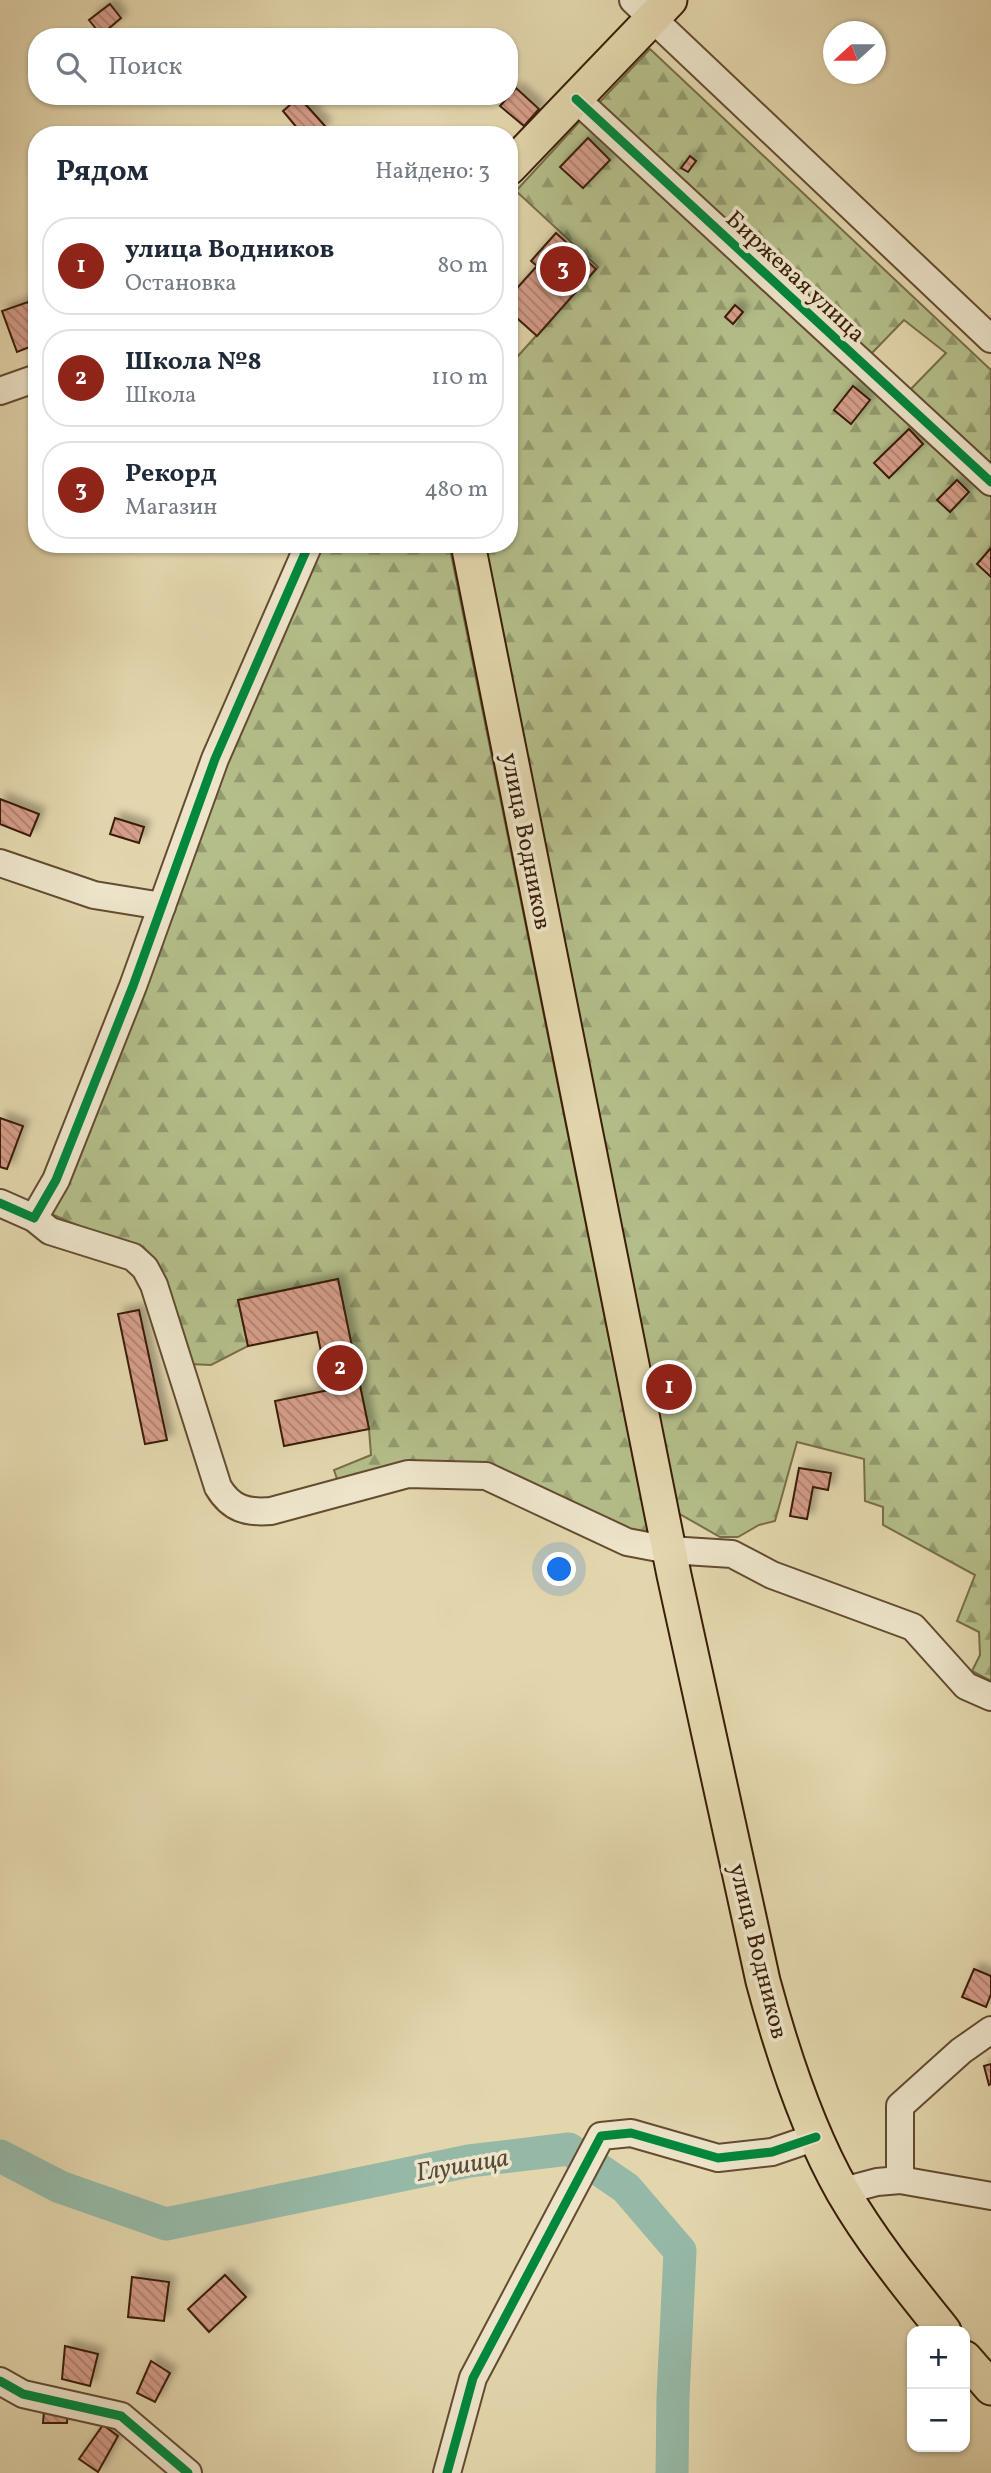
<!DOCTYPE html>
<html lang="ru">
<meta charset="utf-8">
<style>
body{margin:0;font-family:Vollkorn,serif;background:#f2f2f3;color:#1f2937}
.controls{position:absolute;right:21px;bottom:21px;display:grid;overflow:hidden;border-radius:14px;box-shadow:0 2px 5px #0004}
.controls button{width:63px;height:63px;display:grid;place-items:center;padding:0;border:0;border-bottom:2px solid #e0e1e3;background:#fff;color:#1f2937;font:35px sans-serif}
.compass{position:absolute;left:823px;top:21px;width:63px;height:63px;border-radius:50%;background:#fff;box-shadow:0 2px 5px #0004;rotate:249deg}
.you{position:absolute;left:560px;top:1570px;width:24px;height:24px;margin:-18px;border:5px solid #fff;border-radius:50%;background:#1a73e8;box-shadow:0 0 0 10px #1a73e833}
.badge{display:grid;place-items:center;width:46px;height:46px;border-radius:50%;background:#8f2418;color:#fff;font-size:23px;font-weight:700}
.pin{position:absolute;translate:-50% -50%;border:4px solid #fff;box-shadow:0 2px 7px #0006}
.list{margin:0;padding:0;list-style:none}
h2{display:flex;justify-content:space-between;align-items:center;height:91px;margin:0;padding:0 28px;font-size:30px}
h2 small{font-size:23px;font-weight:400;color:#747a83}
.list li{display:grid;grid-template-columns:46px 1fr auto;gap:21px;align-items:center;box-sizing:border-box;height:98px;margin:0 14px 14px;padding:0 14px;border:2px solid #e0e1e3;border-radius:28px}
.list b{display:block;font-size:26px;white-space:nowrap}
.list p{margin:0;font-size:23px;white-space:nowrap;color:#747a83}
.list em{font-size:23px;font-style:normal;color:#747a83}
.icon{flex:none;width:38px;height:38px;fill:none;stroke:currentColor;stroke-width:2;stroke-linecap:round;stroke-linejoin:round}
.map{position:relative;flex:none;width:991px;height:2473px;overflow:hidden}
.search{position:absolute;background:#fff;box-shadow:0 2px 5px #0004;left:28px;top:28px;width:490px;height:77px;display:flex;align-items:center;gap:18px;box-sizing:border-box;padding:0 24px;border-radius:28px;color:#747a83;font-size:26px}
.panel{position:absolute;background:#fff;box-shadow:0 2px 5px #0004;left:28px;top:126px;width:490px;height:427px;border-radius:28px}
.map>svg:first-child{display:block}
.forest{fill:url(#forest-firs);stroke:#776e48;stroke-width:2}
.lines{fill:none;stroke-linecap:round;stroke-linejoin:round}
.river{stroke:#96b9a7;stroke-width:33}
.building{fill:url(#building-back-hatch);stroke:#3a1e07;stroke-width:2;filter:url(#shadow)}
.minor-casing{stroke:#644c30;stroke-width:30}
.major-casing{stroke:#3a1e07;stroke-width:37}
.minor{stroke:#ede4ca;stroke-width:26}
.major{stroke:#e3d6ad;stroke-width:33}
.cycleway-casing{stroke:#ede4ca;stroke-width:13}
.cycleway{stroke:#00873e;stroke-width:9}
.labels{text-anchor:middle;stroke-width:7;stroke-linejoin:round;paint-order:stroke}
.street-label{font-size:24px;fill:#3a1e07;stroke:#ede4ca}
.water-label{font-size:26px;font-style:italic;fill:#564c37;stroke:#ede4ca}
</style>
<div class="map">
<svg width="991" height="2473" viewBox="0 0 991 2473">
<defs>
<pattern id="forest-firs" width="22" height="20" patternUnits="userSpaceOnUse" patternTransform="scale(1.75)"><rect width="22" height="20" fill="#b4be8a"/><path d="M5 1l3.5 6h-7zM16 11l3.5 6h-7z" fill="#939a6f"/></pattern>
<pattern id="building-back-hatch" width="6" height="6" patternUnits="userSpaceOnUse" patternTransform="scale(1.75)"><rect width="6" height="6" fill="#d59d89"/><path d="M-1 5l2 2M0 0l6 6M5-1l2 2" fill="none" stroke="#ae7f6e"/></pattern>
<filter id="shadow"><feDropShadow dx="6" dy="-6" stdDeviation="3.5" flood-color="#0004"/></filter>
</defs>
<rect width="100%" height="100%" fill="#e3d6ad"/>
<filter id="stains"><feTurbulence type="fractalNoise" baseFrequency=".00286" numOctaves="4"/><feColorMatrix values="0 0 0 0 .2 0 0 0 0 .09 0 0 0 0 .02 0 0 0 .5 -.17"/></filter>
<radialGradient id="worn" r=".72"><stop offset=".6" stop-color="#630" stop-opacity="0"/><stop offset="1" stop-color="#630" stop-opacity=".3"/></radialGradient>
<g class="forest">
<path d="M650,49L991,370V470L907,393L946,353L904,320L868,357L595,107Z"/>
<path d="M582,119L991,490V1681L972,1671L980,1655L979,1632L957,1621L975,1575L883,1525V1507L865,1501L864,1459L797,1442L775,1521L759,1525L738,1537H720L678,1513L483,544H509V366L598,267L516,191Z"/>
<path d="M319,544H449L649,1537L484,1469L339,1485L334,1470L371,1455L369,1429L338,1279L238,1300L248,1346L211,1365L189,1364L127,1246L44,1211L224,760Z"/>
</g>
<g class="lines">
<path class="river" d="M0,2156L60,2187L166,2224L469,2161L569,2149L626,2188L680,2251L673,2397L672,2473"/>
</g>
<g class="building">
<path d="M110,4L121,18L101,35L89,20Z"/>
<path d="M516,88L539,109L524,126L500,106Z"/>
<path d="M299,97L325,126L315,135H303L283,111Z"/>
<path d="M588,138L610,160L583,188L560,167Z"/>
<path d="M690,156L696,161L688,172L681,168Z"/>
<path d="M556,233L596,269L537,336L509,311V297L537,266L531,261Z"/>
<path d="M28,302L37,320V344L17,352L2,311Z"/>
<path d="M735,305L743,312L733,324L725,317Z"/>
<path d="M853,386L870,400L851,424L834,410Z"/>
<path d="M909,429L923,444L889,478L874,463Z"/>
<path d="M957,480L969,492L950,512L937,500Z"/>
<path d="M991,548V577L977,564Z"/>
<path d="M0,799L39,814L30,836L0,824Z"/>
<path d="M115,818L144,827L139,843L110,834Z"/>
<path d="M0,1118L23,1126L7,1169L0,1167Z"/>
<path d="M338,1279L369,1429L284,1446L275,1401L329,1390L317,1332L248,1346L238,1300Z"/>
<path d="M139,1310L167,1440L145,1444L118,1314Z"/>
<path d="M799,1468L831,1473L828,1490L813,1487L807,1519L790,1516Z"/>
<path d="M974,1969L991,1976V1994L986,2007L962,1997Z"/>
<path d="M991,2064V2084L989,2085L984,2066Z"/>
<path d="M225,2275L246,2297L209,2332L188,2309Z"/>
<path d="M132,2277L169,2282L164,2321L128,2317Z"/>
<path d="M65,2346L98,2354L90,2386L62,2379Z"/>
<path d="M151,2361L170,2373L155,2402L137,2393Z"/>
<path d="M45,2399L68,2404L67,2423H43Z"/>
<path d="M103,2425L118,2436L98,2472L79,2459Z"/>
</g>
<g class="lines">
<defs>
<g id="minor">
<path d="M633,0L991,339"/>
<path d="M576,99L991,482"/>
<path d="M0,391L37,378"/>
<path d="M0,863L94,895L162,906"/>
<path d="M0,1203L34,1218L50,1231L133,1257L145,1268L154,1285L218,1487C231,1509 247,1513 271,1511L408,1474L486,1476L627,1542L669,1550L732,1554L772,1575L913,1627L966,1686L991,1697"/>
<path d="M34,1218L56,1180L133,986L215,759L309,544"/>
<path d="M900,2180V2106L961,2051L991,2030"/>
<path d="M843,2191L877,2182L900,2180L991,2196"/>
<path d="M0,2381L23,2394L121,2416L188,2473"/>
<path d="M447,2473L473,2378L601,2136L631,2133L718,2158L772,2152L816,2137"/>
</g>
<g id="major">
<path d="M509,168L670,0"/>
<path d="M468,544L674,1575L763,1981C781,2048 808,2131 843,2192C872,2242 908,2286 944,2331"/>
<path d="M965,2358L991,2388"/>
</g>
</defs>
<use href="#minor" class="minor-casing"/>
<use href="#major" class="major-casing"/>
<use href="#minor" class="minor"/>
<use href="#major" class="major"/>
<defs>
<g id="cycleway">
<path d="M576,99L991,482"/>
<path d="M0,1203L34,1218L56,1180L133,986L215,759L309,544"/>
<path d="M0,2381L23,2394L121,2416L188,2473"/>
<path d="M447,2473L473,2378L601,2136L631,2133L718,2158L772,2152L816,2137"/>
</g>
</defs>
<use href="#cycleway" class="cycleway-casing"/>
<use href="#cycleway" class="cycleway"/>
</g>
<g class="labels">
<g class="street-label">
<text transform="translate(796 276) rotate(43)" y="8">Биржевая улица</text>
<text transform="translate(527 841) rotate(79)" y="8">улица Водников</text>
<text transform="translate(759 1951) rotate(76)" y="8">улица Водников</text>
</g>
<g class="water-label">
<text transform="translate(462 2164) rotate(-10)" y="9">Глушица</text>
</g>
</g>
<rect width="100%" height="100%" filter="url(#stains)"/>
<rect width="100%" height="100%" fill="url(#worn)"/>
</svg>
<div class="controls">
<button>+</button>
<button>−</button>
</div>
<svg class="compass" viewBox="-18 -18 36 36"><path d="M0-13l5 13h-10z" fill="#e53935"/><path d="M0 13l5-13h-10z" fill="#747a83"/></svg>
<div class="you"></div>
<div class="pin badge" style="left:669px;top:1387px">1</div>
<div class="pin badge" style="left:340px;top:1368px">2</div>
<div class="pin badge" style="left:563px;top:269px">3</div>
<div class="search"><svg class="icon" aria-label="search" viewBox="0 0 24 24"><circle cx="10" cy="10" r="6"/><path d="M15 15l6 6"/></svg>Поиск</div>
<section class="panel">
<h2>Рядом<small>Найдено: 3</small></h2>
<ul class="list">
<li><span class="badge">1</span><div><b>улица Водников</b><p>Остановка</p></div><em>80 m</em></li>
<li><span class="badge">2</span><div><b>Школа №8</b><p>Школа</p></div><em>110 m</em></li>
<li><span class="badge">3</span><div><b>Рекорд</b><p>Магазин</p></div><em>480 m</em></li>
</ul>
</section>
</div>
